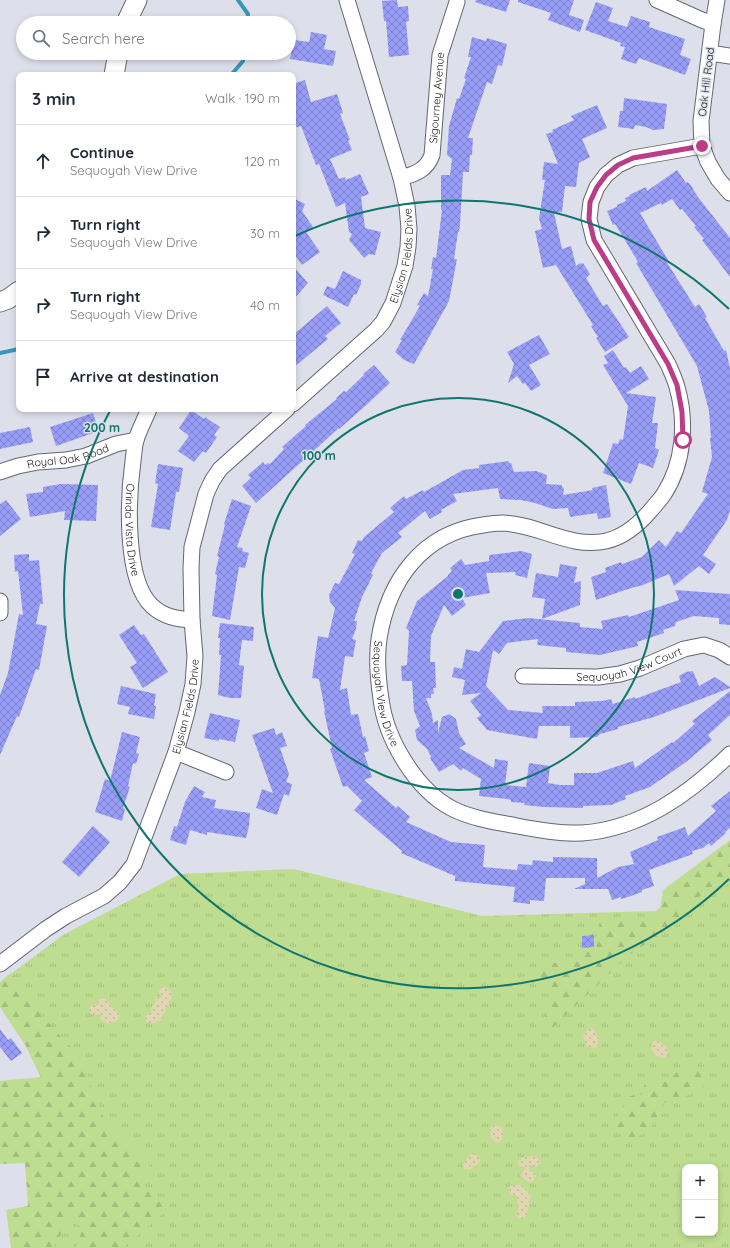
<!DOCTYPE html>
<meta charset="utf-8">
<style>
body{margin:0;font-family:Quicksand,sans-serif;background:#f2f2f3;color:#1f2937}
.controls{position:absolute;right:12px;bottom:12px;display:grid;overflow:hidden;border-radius:8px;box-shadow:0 2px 6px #0003}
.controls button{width:36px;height:36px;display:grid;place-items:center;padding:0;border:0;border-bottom:1px solid #e0e1e3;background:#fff;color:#1f2937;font:20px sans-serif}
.stop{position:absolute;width:12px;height:12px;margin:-9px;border:3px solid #bb3c87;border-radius:50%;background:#fff}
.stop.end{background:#bb3c87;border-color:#fff;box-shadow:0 1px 4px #0008}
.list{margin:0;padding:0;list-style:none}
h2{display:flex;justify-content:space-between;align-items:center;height:52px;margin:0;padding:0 16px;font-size:17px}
h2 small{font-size:13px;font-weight:400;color:#747a83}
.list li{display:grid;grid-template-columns:26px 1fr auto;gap:12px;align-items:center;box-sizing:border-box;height:72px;padding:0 16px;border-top:1px solid #e0e1e3}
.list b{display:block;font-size:15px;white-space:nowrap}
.list p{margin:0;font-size:13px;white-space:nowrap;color:#747a83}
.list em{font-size:13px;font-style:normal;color:#747a83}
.icon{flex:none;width:22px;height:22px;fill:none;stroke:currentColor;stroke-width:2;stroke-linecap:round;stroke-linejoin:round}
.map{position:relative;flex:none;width:730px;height:1248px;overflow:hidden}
.search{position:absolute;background:#fff;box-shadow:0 2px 6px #0003;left:16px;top:16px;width:280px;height:44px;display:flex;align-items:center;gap:10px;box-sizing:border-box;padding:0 14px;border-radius:22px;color:#747a83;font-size:15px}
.panel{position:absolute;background:#fff;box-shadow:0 2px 6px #0003;left:16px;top:72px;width:280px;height:340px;border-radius:8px}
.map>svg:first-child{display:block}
.grass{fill:url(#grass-tufts);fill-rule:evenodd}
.forest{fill:url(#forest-firs)}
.sand{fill:url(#sand-dots)}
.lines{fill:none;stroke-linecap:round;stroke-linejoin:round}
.stream{stroke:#3499b7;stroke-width:4}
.building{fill:url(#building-cross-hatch)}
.minor-casing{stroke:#656671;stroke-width:17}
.major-casing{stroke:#656671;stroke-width:21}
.minor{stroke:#fff;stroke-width:15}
.major{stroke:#fff;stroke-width:19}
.route{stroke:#bb3c87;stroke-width:5}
.ring{fill:none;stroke:#0f766e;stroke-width:2}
.labels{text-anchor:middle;stroke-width:3;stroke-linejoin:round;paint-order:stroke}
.street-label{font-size:11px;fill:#232328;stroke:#dddfea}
.centre{fill:#0f766e;stroke:#dddfea;stroke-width:2}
.ring-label{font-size:12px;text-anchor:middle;font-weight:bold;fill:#0f766e;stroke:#dddfea;stroke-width:3;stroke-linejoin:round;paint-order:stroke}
</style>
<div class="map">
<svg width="730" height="1248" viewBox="0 0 730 1248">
<defs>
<pattern id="grass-tufts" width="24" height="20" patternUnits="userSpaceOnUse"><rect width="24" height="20" fill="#bedd90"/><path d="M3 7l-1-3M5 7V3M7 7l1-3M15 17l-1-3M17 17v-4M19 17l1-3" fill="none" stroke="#a3bd7c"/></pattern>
<pattern id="forest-firs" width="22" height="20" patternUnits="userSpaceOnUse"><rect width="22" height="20" fill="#bedd90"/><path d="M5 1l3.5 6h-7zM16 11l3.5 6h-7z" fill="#a3bd7c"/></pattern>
<pattern id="sand-dots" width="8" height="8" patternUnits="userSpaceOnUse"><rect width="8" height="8" fill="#e0d6b1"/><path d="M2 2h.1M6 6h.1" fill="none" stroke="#c0b798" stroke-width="1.8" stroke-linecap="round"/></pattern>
<pattern id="building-cross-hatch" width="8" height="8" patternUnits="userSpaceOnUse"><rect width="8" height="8" fill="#989ef8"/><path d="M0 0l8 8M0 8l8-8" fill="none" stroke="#7c80c9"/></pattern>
</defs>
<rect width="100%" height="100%" fill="#dddfea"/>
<path class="grass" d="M730,847V1248H44L53,1103L26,1046L0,1007V982L63,935L180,874L294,869L482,916L656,911ZM685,1167H715V1233H685Z"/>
<g class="forest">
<path d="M730,840V884L681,904L680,922L630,954L550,1030L542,1027L551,995L534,977L537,969L596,949L600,920L659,917L663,890Z"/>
<path d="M11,973L20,983L41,1015L78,1055L106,1123L150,1163L139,1182L167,1210L123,1248H76L83,1228L69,1220L53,1248H11L6,1210L28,1206L25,1163L0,1164V1081L41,1077L26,1046L0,1007V982Z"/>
<path d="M704,1069L707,1084L682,1098L664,1103L657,1121L634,1140L609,1128L630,1096L642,1094L645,1083L651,1079L664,1082L680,1070Z"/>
</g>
<g class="sand">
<path d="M165,987C178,992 169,1003 165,1010C164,1013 163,1017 162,1020L151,1024L146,1021V1016L152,1012L151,1008L155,1002V999L161,998L159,992L160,989Z"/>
<path d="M103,998L106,999L112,1007L120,1014L119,1019C111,1025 106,1025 99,1018L103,1016L101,1014L93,1015L89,1011L90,1006L94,1004L98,1005V1000Z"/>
<path d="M591,1028L594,1029L599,1040L597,1047L594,1048L587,1046L583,1036L587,1030Z"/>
<path d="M654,1041H658L668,1049L667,1057C659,1060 651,1054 651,1045Z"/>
<path d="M495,1125L500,1126L503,1129L502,1140L499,1143C492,1142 489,1134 490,1128Z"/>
<path d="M470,1154C476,1154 481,1155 480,1162L477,1165H474L471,1170L464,1169L463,1165Z"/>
<path d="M533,1156L538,1158L541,1162L537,1167H534L530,1165L529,1167V1172H534L536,1175L534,1181L530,1183L521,1177L520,1175L524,1170V1168L522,1166L519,1167L518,1162L522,1158Z"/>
<path d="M512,1185H521L531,1197L526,1216L522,1219L518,1218L516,1214L519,1206L517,1202V1196L515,1195L511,1196L508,1190L509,1187Z"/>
</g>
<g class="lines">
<g class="stream">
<path d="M238,0L248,14L247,23"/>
<path d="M231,75L243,61L244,53"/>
<path d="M0,353L19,349"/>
</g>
</g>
<g class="building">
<path d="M397,0L398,7L408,6L409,21L406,22L409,55L389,57L386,21H384L382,1Z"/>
<path d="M476,0H510L506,12L475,2Z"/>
<path d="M518,0H574L569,15L584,20L580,32L548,20L551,13L518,2Z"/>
<path d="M596,2L613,8L608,21L627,27L631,16L650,22L649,27L685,39L680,55L691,59L685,75L639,58L636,64L621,59L625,47L620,46L621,43L585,30Z"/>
<path d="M311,32L327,35L324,49L336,51L333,66L290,59L294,40L309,42Z"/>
<path d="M472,37L486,41L487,38L507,44L502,66L498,65L492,84L487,82L468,138H473L472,155H470L469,172H463L460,225L459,232H458L454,259H457L449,301L414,364L404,360L395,352L402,340H400L420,306L417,305L424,293L428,296L433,269H431L433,257L436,258L442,210L441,209V175H450L452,159L447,155L449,126L457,98L459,99L466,79L464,78L471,57H468Z"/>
<path d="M305,80L311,102L337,94L343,113L340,114L350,140H348L352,150L330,159L339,179L345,177L346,180L360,174L369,194L361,197L365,228L381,232L375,255L369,254L364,258L349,240L352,234L349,232L345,203L336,207L319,164L316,165L301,126L293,128V84Z"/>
<path d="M624,98L667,104L664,129L653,130L646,127L635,125L634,129L618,127L620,111H623Z"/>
<path d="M597,105L607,128L582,139L590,157L579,163L576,187L565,186L562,212L554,213L562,249L571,246L576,266L580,263L581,264L583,263L590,274L586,278L603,306L607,304L629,337L605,352L596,338L598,337L591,326L593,325L556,265L543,268L535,231L542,229L539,218L545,180H542L544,162L558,164L546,134L553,132L552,130L574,120L571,116Z"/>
<path d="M677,170L686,183L687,182L690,184L698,197L730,238V277L702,240L704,239L694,227L696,226L682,209L680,210L672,199L662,205L661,203L640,213L668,260L666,261L695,307L699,304L707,317L705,318L724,351L726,350L730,368V510L727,520L703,555L716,564L709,574L699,566L674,586L669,574L643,585L628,589L596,600L591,577L606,572L605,568L621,562L622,564L642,557L659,540L666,547L677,531L681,533L708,494L702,492L712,457L710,438H711L709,411L697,366L636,263L638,262L625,240L615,224L613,225L607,211L617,207V205L626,201L625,198L630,196L629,195L646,187L647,191Z"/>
<path d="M293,198L305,204L302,211L313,227L306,232L320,252L302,265L293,252Z"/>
<path d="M293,266L308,283L293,300Z"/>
<path d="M343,271L361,280V284L356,295L354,294L348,307L323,295L327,286L335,289Z"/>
<path d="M327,306L341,323L325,336L328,339L293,368V335Z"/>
<path d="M539,335L550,354L529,365L541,385L531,391L525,383L523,384L517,376L508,383L514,364L507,352Z"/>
<path d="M613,350L624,368L626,367L630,373L641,366L649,379L626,393L656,397L652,423H658L655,448L659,450L653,468L639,463L631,484L603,473L613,443L618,444L620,439L623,440L628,406L603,365L608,363L604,356Z"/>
<path d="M374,365L390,383L363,408L339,429V428L256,503L242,486L251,478L248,475L263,462L265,465L268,463L270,464L284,449L282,447L306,426L305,425L337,399L336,398L344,391L346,392L364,375L363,374Z"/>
<path d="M191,410L204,419L205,417L220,427L214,435L217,437L206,453L203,451L194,462L178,451L189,436L179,428Z"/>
<path d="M93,413L99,431L56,446L50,427Z"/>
<path d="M30,427L33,442L0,449V433Z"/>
<path d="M509,461V463H511L514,472L536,471L547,475L546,484L562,485V487L564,488L563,495L593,490L592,488L596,487L606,485L611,517L598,519L597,513L570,517L568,508L553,509L535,503L521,500L500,499L498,488L453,494L457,501L441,510L442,512L430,519L425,511L398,533L402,537L382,553L371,573L373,575L362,597L354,621H357L356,629L352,639L356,640L353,657L345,656L340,690L347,688L351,715L358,714L363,737L365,736L369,751L364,753L372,777L364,780L396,808L398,806L410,817L406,822L451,842L485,845L483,867L517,870L518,864L532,865L533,860L553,862V857L597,858V878L618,867L634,864L630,852L658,840L657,837L685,827L688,836L716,811L711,806L730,791V828L725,832L726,833L711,846L709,843L703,848L692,851L693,854L649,870L654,886L642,890V892L628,897L621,899V897L612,900L608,889H574L585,884V878H546L544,901L530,900V904L513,902L515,887L455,881V876L401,853L402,851L354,810L362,801L347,786L343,787L330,749L332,748L324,711H325L319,679L312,678L318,636L328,638L335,608L330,602L329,595L335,583L339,584L355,554L352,553L358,540L362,541L364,537L394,512L390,508L404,496L406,499L423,490L424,492L463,470L479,468V465Z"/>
<path d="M158,464L183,468L179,492H176L170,530L151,527L158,484L155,483Z"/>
<path d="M61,484L98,485L96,521L64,520L65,511L30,517L26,494L43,492V487Z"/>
<path d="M232,499L251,506L237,547L243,548L242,551L249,553L245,568L239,567L230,620L212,616L217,575L215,574L219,557L217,556L225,525L224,524Z"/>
<path d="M6,500L21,519L0,536V504Z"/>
<path d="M521,551L532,554L527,578L515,575L516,572L486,573L490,593L462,598L466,605L452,616L444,605L431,636L430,662H435L436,688H433L434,694H431V698H426L432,714L433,723L438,720V733L442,717L449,714L456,719L459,733L466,744L459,748L494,768L495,759L508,761L505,785L526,787L529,763L550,766L548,783L560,785H574V773H597L633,761L635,768L672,742L673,743L695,724L692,721L730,691V715L708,735L712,740L686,762L650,787L625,796L626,799L611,805L583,806V808L544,807L524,805L525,803L511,802V800L507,799L479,796L481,779L463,768L461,771L453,764L439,772L430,758L431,757L427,749L417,740L415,730L420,726L414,711L412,681H402L401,666L407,665L409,631L406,628L417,601L448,576V575L452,571L450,568L461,559L465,565L489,561V555Z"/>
<path d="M29,554V561L39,560L43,604H40L36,624L47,626L39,670L36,669L19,717L17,716L0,755V695L8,673L19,614L23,615L18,571L15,572L14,555Z"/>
<path d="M560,564L577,567L574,583L581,581L580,605L542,619L545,599L532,597L536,573L558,577Z"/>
<path d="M675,590L730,594V625L719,624V618L694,616L676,622L675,626L663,630L664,633L637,642L638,646L600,655L566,652V648L537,645L538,639L507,643L499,654L493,650L486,686L508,710L543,713L542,706H575V702L602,701L611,699L613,704L635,697V699L681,682L679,676L686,672L693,671L699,686L715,677L730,687V688L654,717L618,727V729L600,734L597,737L570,738V726H539L537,739L487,730L477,718L481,715L470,701L481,693L462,695L465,680L452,677L454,667L462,669L466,649L479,652L503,621L528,618L580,623V627L603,629L601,621L628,615L629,617L679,600Z"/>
<path d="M220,623L254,627L253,641L242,640L239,665L244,666L241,698H230L218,695L221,655H219L220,638H218Z"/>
<path d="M134,625L141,635L144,634L168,672L143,688L130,667L137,663L119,635Z"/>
<path d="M121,686L156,694L154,706H156L154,719L128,714L130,707L117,704Z"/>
<path d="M210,713L240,720L235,742L219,739V741L204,738Z"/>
<path d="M274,728L276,735L282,732L287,746L280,748L289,774L286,782L292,784L289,796L284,794L277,815L256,808L262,789L273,793L252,735Z"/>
<path d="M122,732L140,737L136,753L139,754L136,764L133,763L128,786L130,787L123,808L125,809L122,821L95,812L105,779L110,781Z"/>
<path d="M194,786L205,792L202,797L216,800L214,808L250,813L249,826L246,838L207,832V835L190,830L186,845L170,840L174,826L177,827L185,802Z"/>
<path d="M93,826L110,842L79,877L62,862Z"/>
<path d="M594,935V947L582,948V936Z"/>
<path d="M0,1029L8,1040L11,1038L22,1053L11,1061L0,1047Z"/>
</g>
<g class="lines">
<defs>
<g id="minor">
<path d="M657,0L702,20L713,24L701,121L702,146L708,162L718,179L730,193"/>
<path d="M713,24L717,0"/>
<path d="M710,53L730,56"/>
<path id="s1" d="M702,146L633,158L618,165L606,175L597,187L591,202L589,219L594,240L668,364C671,371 675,379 677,387C687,422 684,463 664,494C660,500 655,505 651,510C640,523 624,537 606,541C570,549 538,524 503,523C496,523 489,524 483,525C422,533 388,581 379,639C376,659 378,679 381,699C386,740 417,791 453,809C473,819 496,822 517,826C538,830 560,834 582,833C641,829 689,794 730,754"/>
<path id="s2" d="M401,178C415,174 427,170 432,155L440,55L457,2"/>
<path id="s3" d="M293,404L376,330L383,322L393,303L405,266L408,247L409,229L407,206L401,178L347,0"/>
<path id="s4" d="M149,409C145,419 139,430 136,440C134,447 134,454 133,461C128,497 124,580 152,606C164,617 177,619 192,620"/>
<path id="s5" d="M0,472L18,466L38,462L66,460L86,456L116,444L136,440"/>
<path d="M0,601V613"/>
<path id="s6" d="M523,676L598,677L620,674L640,668L684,649L704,645L719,650L730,657"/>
<path d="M176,752L226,772"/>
<path id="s7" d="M0,964L46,929L66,916L104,896L120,882L134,864L176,752L187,712L193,684L195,656L192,620L191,568L192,547L206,494L212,481L220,469L287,409"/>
</g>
<g id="major">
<path d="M126,23L137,0"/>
<path d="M114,75L118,53"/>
<path d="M0,302L8,299L19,291"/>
</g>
</defs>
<use href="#minor" class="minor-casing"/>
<use href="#major" class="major-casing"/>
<use href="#minor" class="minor"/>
<use href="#major" class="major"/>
</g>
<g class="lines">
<path class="route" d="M683,440L682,412L677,385L668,364L594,240L589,219L590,202L597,187L606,175L618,165L633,158L702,146"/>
</g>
<g class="ring">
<circle cx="458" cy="594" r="196"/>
<path d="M729 879A393 393 0 0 1 111 409M295 236A393 393 0 0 1 729 309"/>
</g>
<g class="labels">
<g class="street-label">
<text transform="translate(706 82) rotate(-83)" y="4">Oak Hill Road</text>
<text dy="4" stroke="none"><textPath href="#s2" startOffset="98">Sigourney Avenue</textPath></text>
<text dy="4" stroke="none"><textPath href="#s3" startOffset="192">Elysian Fields Drive</textPath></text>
<text dy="4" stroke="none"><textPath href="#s5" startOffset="70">Royal Oak Road</textPath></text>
<text dy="4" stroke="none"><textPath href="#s4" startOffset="124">Orinda Vista Drive</textPath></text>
<text dy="4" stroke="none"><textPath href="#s6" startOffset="108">Sequoyah View Court</textPath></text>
<text dy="4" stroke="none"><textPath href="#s1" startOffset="876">Sequoyah View Drive</textPath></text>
<text dy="4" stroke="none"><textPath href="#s7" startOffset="335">Elysian Fields Drive</textPath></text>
</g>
</g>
<circle cx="458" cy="594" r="6" class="centre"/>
<g class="ring-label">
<text x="102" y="432">200 m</text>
<text x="319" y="460">100 m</text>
</g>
</svg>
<div class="controls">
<button>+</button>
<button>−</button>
</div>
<div class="stop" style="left:683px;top:440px"></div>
<div class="stop end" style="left:702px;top:146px"></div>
<div class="search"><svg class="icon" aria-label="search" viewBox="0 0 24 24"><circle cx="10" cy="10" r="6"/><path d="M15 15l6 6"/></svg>Search here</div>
<section class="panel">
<h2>3 min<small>Walk · 190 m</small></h2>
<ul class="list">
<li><svg class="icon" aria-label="ahead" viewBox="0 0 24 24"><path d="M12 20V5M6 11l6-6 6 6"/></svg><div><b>Continue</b><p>Sequoyah View Drive</p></div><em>120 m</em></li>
<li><svg class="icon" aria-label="right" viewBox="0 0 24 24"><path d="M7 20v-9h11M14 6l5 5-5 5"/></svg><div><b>Turn right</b><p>Sequoyah View Drive</p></div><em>30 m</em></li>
<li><svg class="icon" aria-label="right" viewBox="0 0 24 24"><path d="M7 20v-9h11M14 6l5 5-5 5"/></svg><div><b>Turn right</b><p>Sequoyah View Drive</p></div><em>40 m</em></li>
<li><svg class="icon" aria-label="arrive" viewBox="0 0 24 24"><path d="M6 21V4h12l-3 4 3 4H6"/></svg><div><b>Arrive at destination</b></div></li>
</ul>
</section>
</div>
